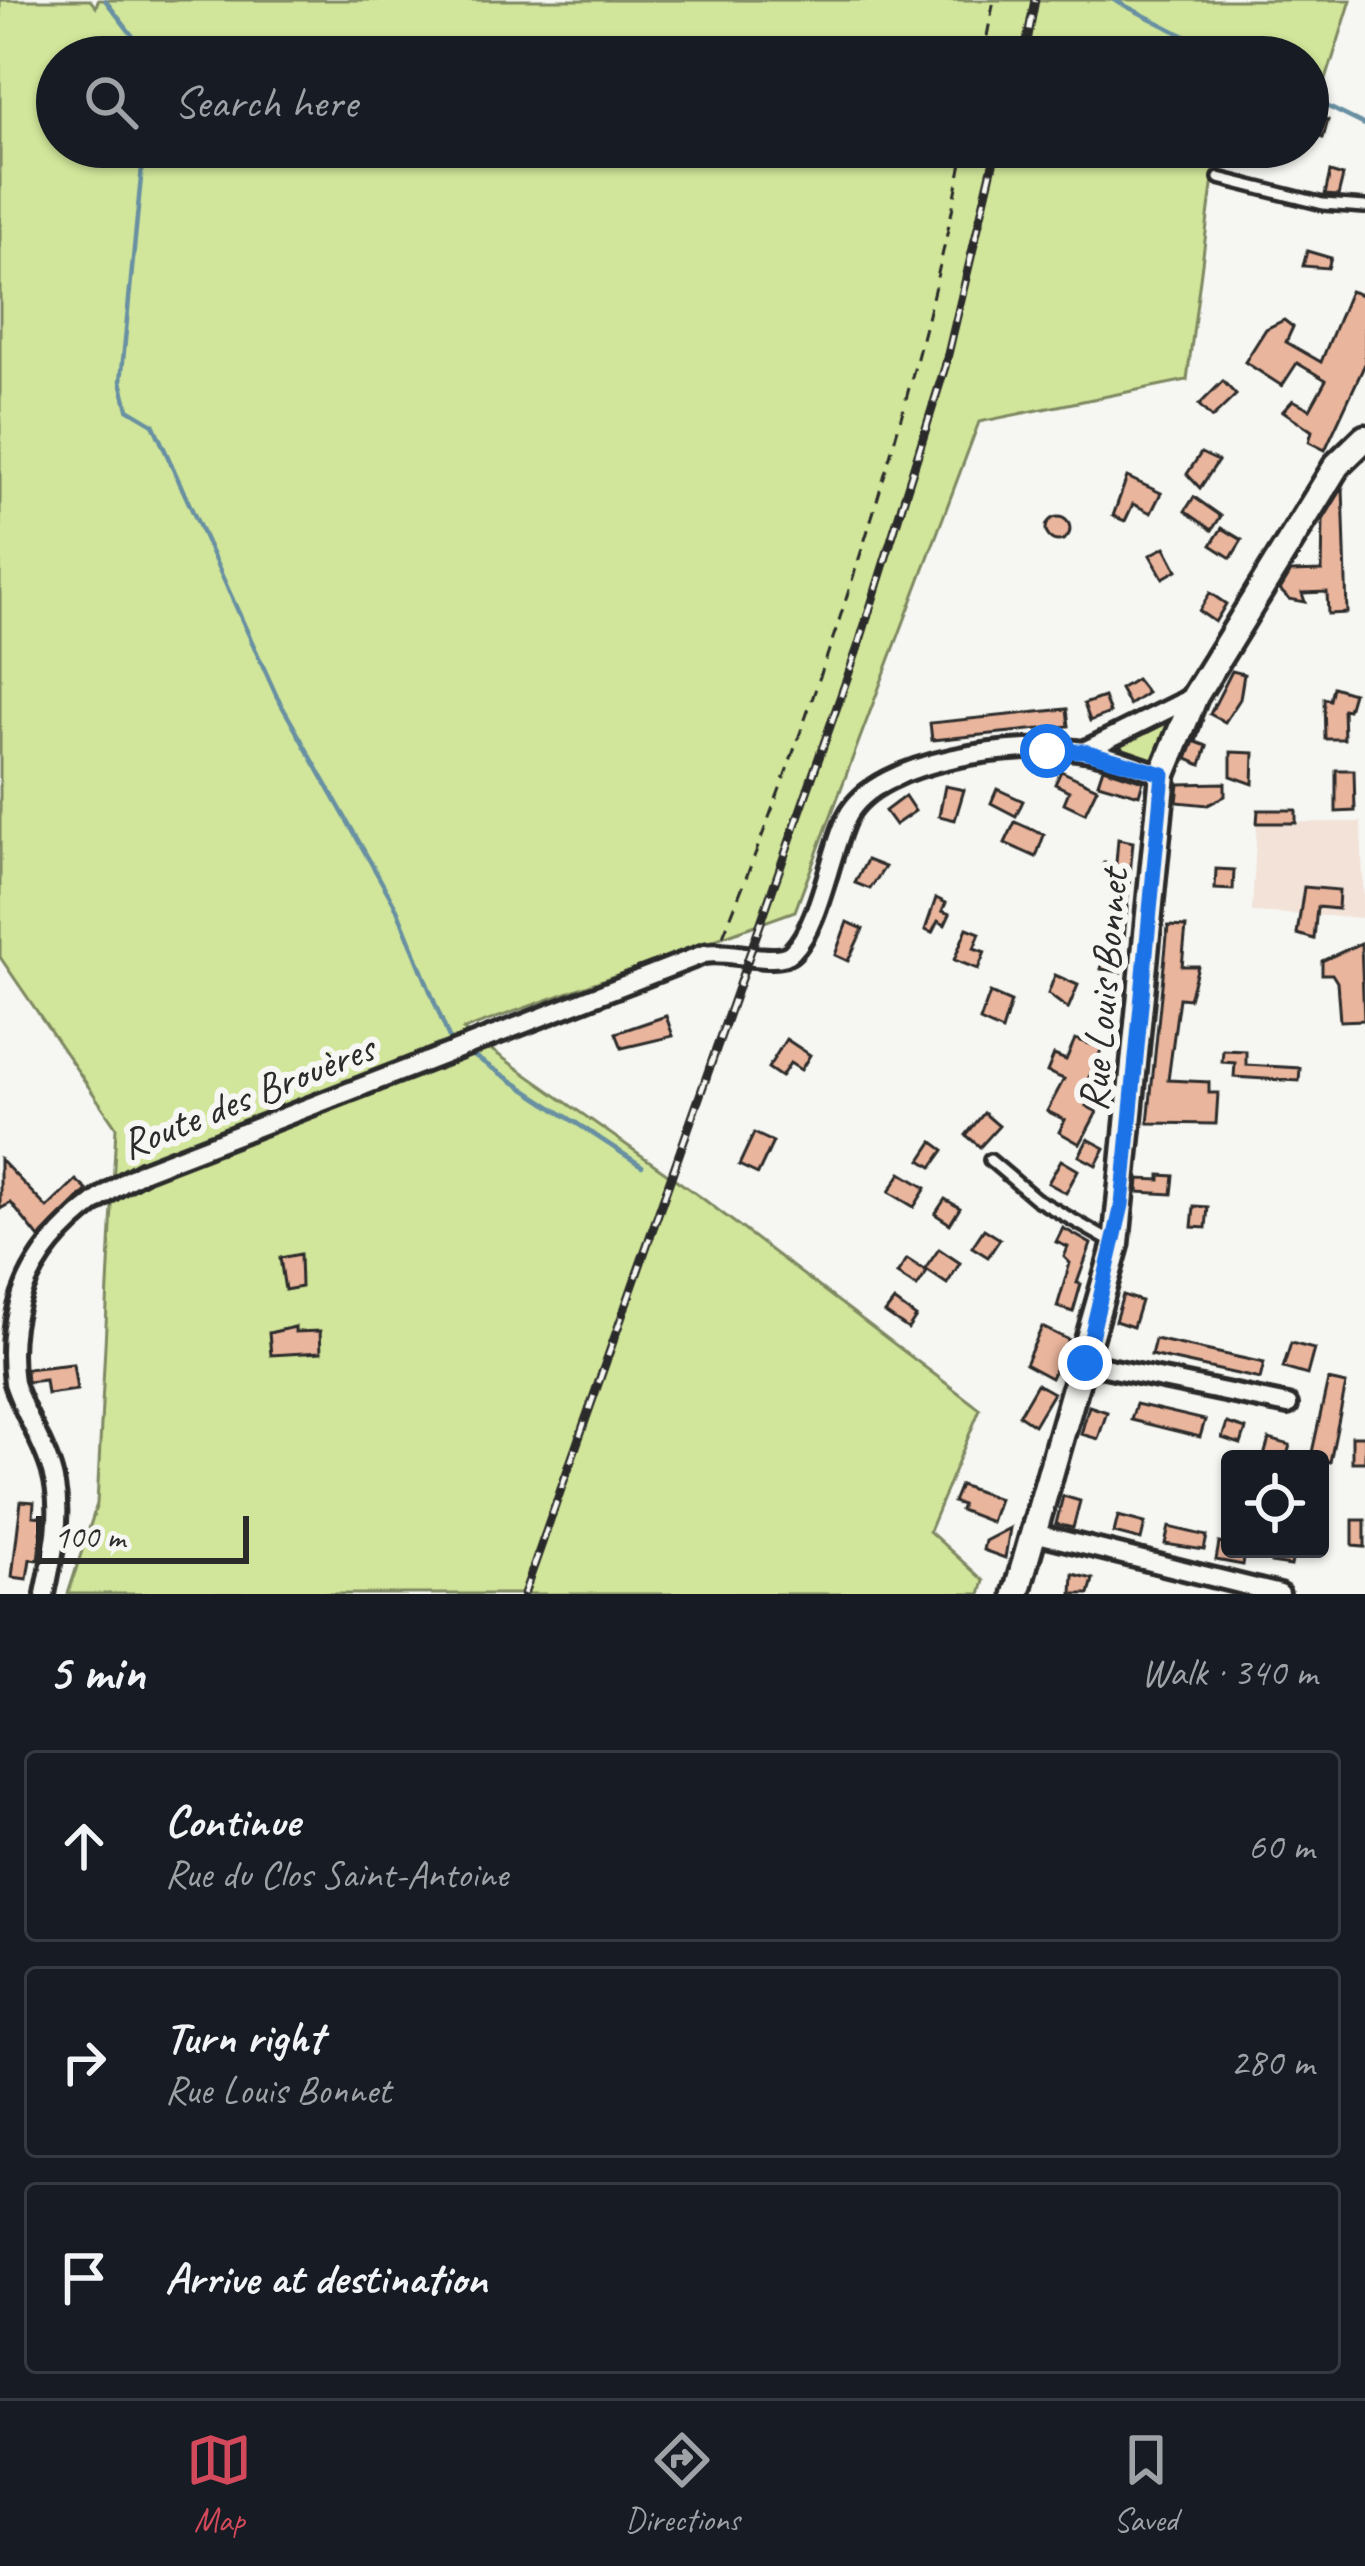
<!DOCTYPE html>
<meta charset="utf-8">
<style>
body{margin:0;font-family:Caveat,sans-serif;background:#20242c;color:#f1f3f6}
.controls{position:absolute;right:36px;bottom:36px;display:grid;overflow:hidden;border-radius:12px;box-shadow:0 3px 9px #0004}
.controls button{width:108px;height:108px;display:grid;place-items:center;padding:0;border:0;border-bottom:3px solid #363941;background:#171b24;color:#f1f3f6;font:60px sans-serif}
.scale{position:absolute;left:36px;bottom:30px;width:213px;box-sizing:border-box;padding-left:12px;border:6px solid #2b2b2b;border-top:0;font-size:33px;line-height:42px;white-space:nowrap;color:#2b2b2b;-webkit-text-stroke:9px #f6f6f2;paint-order:stroke}
.stop{position:absolute;width:36px;height:36px;margin:-27px;border:9px solid #1a73e8;border-radius:50%;background:#fff}
.stop.end{background:#1a73e8;border-color:#fff;box-shadow:0 3px 12px #0008}
.list{margin:0;padding:0;list-style:none}
h2{display:flex;justify-content:space-between;align-items:center;height:156px;margin:0;padding:0 48px;font-size:51px}
h2 small{font-size:39px;font-weight:400;color:#9ea1a6}
.list li{display:grid;grid-template-columns:78px 1fr auto;gap:36px;align-items:center;box-sizing:border-box;height:192px;margin:0 24px 24px;padding:0 24px;border:3px solid #363941;border-radius:12px}
.list b{display:block;font-size:45px;white-space:nowrap}
.list p{margin:0;font-size:39px;white-space:nowrap;color:#9ea1a6}
.list em{font-size:39px;font-style:normal;color:#9ea1a6}
.icon{flex:none;width:66px;height:66px;fill:none;stroke:currentColor;stroke-width:2;stroke-linecap:round;stroke-linejoin:round}
.map{position:relative;flex:none;width:1365px;height:1594px;overflow:hidden}
.search{position:absolute;background:#171b24;box-shadow:0 3px 9px #0004;left:36px;right:36px;top:36px;height:132px;display:flex;align-items:center;gap:30px;box-sizing:border-box;padding:0 42px;border-radius:66px;color:#9ea1a6;font-size:45px}
.sheet{height:804px;background:#171b24}
nav{display:flex;justify-content:space-around;align-items:center;box-sizing:border-box;height:168px;border-top:3px solid #363941;background:#171b24;font-size:33px;color:#9ea1a6}
nav a{display:grid;justify-items:center;gap:6px}
nav .on{color:#d1495b}
.map>svg:first-child{display:block}
.built{fill:#f2e2d8}
.green{fill:#d1e69a;stroke:#7e8862;stroke-width:3}
.lines{fill:none;stroke-linecap:round;stroke-linejoin:round}
.stream{stroke:#6890a2;stroke-width:4.5}
.building{fill:#eab59d;stroke:#2b2b2b;stroke-width:3}
.lane-casing{stroke:#2b2b2b;stroke-width:18}
.street-casing{stroke:#2b2b2b;stroke-width:26}
.secondary-casing{stroke:#2b2b2b;stroke-width:33}
.path{stroke:#2b2b2b;stroke-width:3;stroke-dasharray:12 9;stroke-linecap:butt}
.lane{stroke:#f6f6f2;stroke-width:9}
.street{stroke:#f6f6f2;stroke-width:16}
.secondary{stroke:#f6f6f2;stroke-width:24}
.rail-casing{stroke:#2b2b2b;stroke-width:9}
.rail{stroke:#f6f6f2;stroke-width:4.5;stroke-dasharray:14;stroke-linecap:butt}
.route{stroke:#1a73e8;stroke-width:15}
.labels{text-anchor:middle;stroke-width:12;stroke-linejoin:round;paint-order:stroke}
.street-label{font-size:42px;fill:#2b2b2b;stroke:#f6f6f2}
</style>
<div class="map">
<svg width="1365" height="1594" viewBox="0 0 1365 1594">
<rect width="100%" height="100%" fill="#f6f6f2"/>
<filter id="ink" filterUnits="userSpaceOnUse"><feTurbulence type="fractalNoise" baseFrequency=".00833" numOctaves="2"/><feDisplacementMap in="SourceGraphic" scale="24" xChannelSelector="R" yChannelSelector="G"/><feConvolveMatrix kernelMatrix="1 2 1 2 8 2 1 2 1" color-interpolation-filters="sRGB"/></filter>
<g filter="url(#ink)">
<path class="built" d="M1361,822L1364,918L1252,912L1257,823Z"/>
<g class="green">
<path d="M0,0H90L96,7L98,0H1351L1321,96L1308,91V57H57V147H1217L1187,380L979,422L795,911L463,1030L702,1198L980,1409L929,1531L984,1581L980,1594H68L97,1504L116,1127L0,957Z"/>
<path d="M1166,714L1177,715L1156,763L1113,752L1112,744Z"/>
</g>
<g class="lines">
<g class="stream">
<path d="M105,0L149,57"/>
<path d="M1114,0L1226,57"/>
<path d="M1308,97L1365,125"/>
<path d="M144,147L121,381L128,409L153,424L277,697L397,909L449,1038"/>
<path d="M472,1055L642,1166"/>
</g>
</g>
<g class="building">
<path d="M1310,114L1328,120L1323,138L1308,133Z"/>
<path d="M1330,172L1343,176L1338,196L1325,195Z"/>
<path d="M1307,251L1331,258L1328,268L1303,266Z"/>
<path d="M1350,291L1365,296V364L1325,450L1309,442L1312,431L1283,411L1293,400L1310,409L1326,380L1297,363L1282,386L1245,362L1266,329L1284,320L1293,327L1286,342L1321,362Z"/>
<path d="M1223,381L1236,395L1212,418L1199,405Z"/>
<path d="M1201,453L1218,461L1200,488L1187,474Z"/>
<path d="M1127,477L1161,493L1151,513L1133,504L1125,521L1113,516Z"/>
<path d="M1343,487L1347,613L1328,614L1327,592L1302,593L1305,602L1289,599L1280,590L1291,572L1322,571L1323,520Z"/>
<path d="M1194,497L1221,516L1212,530L1185,511Z"/>
<circle cx="1058" cy="529" r="12"/>
<path d="M1222,528L1242,540L1231,558L1211,545Z"/>
<path d="M1165,547L1177,570L1163,578L1150,555Z"/>
<path d="M1210,593L1226,604L1215,622L1199,611Z"/>
<path d="M1232,671L1244,674L1240,699L1225,722L1210,714Z"/>
<path d="M1136,679L1147,693L1129,705L1120,689Z"/>
<path d="M1333,687L1353,693L1348,710L1343,709L1344,739H1325L1324,698L1330,700Z"/>
<path d="M1104,697L1110,713L1090,721L1084,704Z"/>
<path d="M1067,709L1069,726L932,740L930,723Z"/>
<path d="M1203,719L1196,742L1207,746L1201,765L1187,759Z"/>
<path d="M1231,752L1254,753L1253,784L1231,776Z"/>
<path d="M1103,768L1143,781L1139,795L1098,783Z"/>
<path d="M1336,770H1354L1355,811L1336,812Z"/>
<path d="M1061,771L1097,788L1085,813L1064,803L1069,791L1055,784Z"/>
<path d="M1225,783V796L1208,805L1177,802L1179,784Z"/>
<path d="M945,786L964,790L955,820L939,816Z"/>
<path d="M997,789L1023,801L1016,816L991,803Z"/>
<path d="M905,796L915,811L895,825L885,811Z"/>
<path d="M1258,810H1296V823H1257Z"/>
<path d="M1015,822L1044,835L1036,857L1005,843Z"/>
<path d="M1118,839L1133,842L1121,972L1101,969L1115,875L1103,874L1104,863H1116Z"/>
<path d="M867,860L885,867L870,889L855,883Z"/>
<path d="M1216,869L1234,870L1233,890L1215,889Z"/>
<path d="M1304,887L1339,890L1338,909L1317,907L1314,939L1297,934Z"/>
<path d="M936,898L946,903L942,911L950,914L945,925L938,921L932,933L925,930Z"/>
<path d="M847,922L863,929L848,961L835,955Z"/>
<path d="M1168,926L1186,927L1182,966H1198L1189,999L1179,998L1168,1080L1209,1082V1093H1218L1216,1124L1148,1123Z"/>
<path d="M967,928L980,933L974,948L985,952L978,969L954,960Z"/>
<path d="M1361,943L1364,1020L1340,1021L1337,982L1332,974H1322V961Z"/>
<path d="M1055,975L1078,985L1068,1009L1048,994Z"/>
<path d="M990,993L1011,1002L1002,1031L980,1021Z"/>
<path d="M666,1016L673,1036L622,1048L616,1033Z"/>
<path d="M786,1039L810,1055L801,1070L790,1063L781,1077L768,1068Z"/>
<path d="M1075,1039L1102,1048L1085,1086L1094,1090L1086,1106L1097,1112L1080,1144L1059,1132L1065,1120L1047,1111L1064,1079L1047,1072L1054,1055L1066,1060Z"/>
<path d="M1223,1050L1246,1051V1065L1300,1068L1299,1081L1234,1077L1235,1063L1222,1062Z"/>
<path d="M984,1113L999,1126L980,1147L966,1135Z"/>
<path d="M754,1133L773,1142L758,1174L739,1165Z"/>
<path d="M1088,1139L1105,1148L1096,1165L1079,1156Z"/>
<path d="M933,1142L944,1150L932,1167L921,1160Z"/>
<path d="M0,1159L47,1208L76,1180L87,1190L39,1238L11,1203L0,1209Z"/>
<path d="M1061,1160L1078,1170L1066,1193L1048,1183Z"/>
<path d="M901,1173L926,1188L914,1207L889,1192Z"/>
<path d="M1160,1175L1174,1176L1172,1194L1138,1192L1139,1179L1160,1180Z"/>
<path d="M945,1199L960,1208L950,1224L935,1214Z"/>
<path d="M1194,1206L1208,1207L1206,1228L1192,1227Z"/>
<path d="M1063,1228L1091,1244L1077,1283L1081,1284L1073,1312L1057,1307L1070,1263L1064,1257L1068,1247L1056,1242Z"/>
<path d="M984,1229L1000,1239L988,1257L972,1247Z"/>
<path d="M939,1249L960,1263L947,1284L925,1269Z"/>
<path d="M300,1254L301,1287L285,1290L280,1258Z"/>
<path d="M907,1259L927,1272L917,1287L897,1274Z"/>
<path d="M1123,1295L1141,1301L1133,1327L1115,1321Z"/>
<path d="M894,1301L916,1317L908,1329L885,1313Z"/>
<path d="M295,1327V1332L320,1331L321,1352L271,1355L269,1333Z"/>
<path d="M1042,1327L1069,1340L1051,1378L1025,1364Z"/>
<path d="M1155,1339L1264,1363L1260,1379L1151,1355Z"/>
<path d="M1291,1343L1314,1349L1307,1375L1283,1368Z"/>
<path d="M73,1364L77,1390L47,1394L45,1380L27,1382L26,1369Z"/>
<path d="M1328,1380L1346,1384L1330,1462L1311,1457Z"/>
<path d="M1037,1384L1053,1393L1034,1425L1019,1415Z"/>
<path d="M1136,1404L1205,1420L1200,1437L1131,1420Z"/>
<path d="M1089,1406L1107,1412L1098,1439L1081,1434Z"/>
<path d="M1227,1423L1246,1429L1241,1444L1222,1438Z"/>
<rect x="1352" y="1436" width="13" height="26"/>
<path d="M1269,1439L1290,1445L1286,1459L1264,1456Z"/>
<path d="M960,1485L999,1499L991,1522L960,1510L962,1505L953,1502Z"/>
<path d="M1063,1496L1080,1501L1073,1528L1056,1524Z"/>
<path d="M21,1501L34,1502L33,1516L43,1517L38,1560L30,1559L27,1579L12,1577Z"/>
<path d="M1118,1516L1145,1523L1141,1540L1114,1533Z"/>
<path d="M1353,1520H1365V1547L1353,1546Z"/>
<path d="M1169,1527L1207,1536L1204,1550L1165,1544Z"/>
<path d="M1010,1528L1005,1558L983,1550L985,1541Z"/>
<path d="M1219,1543L1246,1549L1243,1565L1216,1560Z"/>
<path d="M1273,1549H1294L1291,1566L1271,1563Z"/>
<path d="M1073,1574L1093,1579L1089,1594H1072Z"/>
</g>
<g class="lines">
<defs>
<g id="lane">
<path d="M1219,178L1323,204L1365,207"/>
<path d="M990,1160L1036,1199L1115,1244"/>
</g>
<g id="street">
<path d="M1084,751L1195,696"/>
<path d="M1085,1363L1288,1405"/>
<path d="M1034,1533L1280,1594"/>
<path d="M45,1594C52,1558 62,1521 55,1485C49,1450 25,1417 14,1383C0,1278 61,1216 144,1171L704,954C728,949 778,967 792,952C820,925 830,852 847,817C877,757 1024,742 1084,751C1110,754 1137,767 1163,774"/>
</g>
<path id="secondary" d="M1016,1594L1116,1244L1163,774L1195,696L1337,465L1365,438"/>
</defs>
<use href="#lane" class="lane-casing"/>
<use href="#street" class="street-casing"/>
<use href="#secondary" class="secondary-casing"/>
<g class="path">
<path d="M983,57L994,0"/>
<path d="M723,936C825,681 913,416 965,147"/>
</g>
<use href="#lane" class="lane"/>
<use href="#street" class="street"/>
<use href="#secondary" class="secondary"/>
<defs>
<g id="rail">
<path d="M1024,57L1035,0"/>
<path d="M524,1594L858,647L945,367L997,147"/>
</g>
</defs>
<use href="#rail" class="rail-casing"/>
<use href="#rail" class="rail"/>
</g>
</g>
<g class="lines" filter="url(#ink)">
<path class="route" d="M1047,751H1084L1163,774L1122,1205L1085,1363"/>
</g>
<g class="labels">
<g class="street-label">
<text transform="translate(1102 990) rotate(-85)" y="15">Rue Louis Bonnet</text>
<text transform="translate(247 1095) rotate(-22)" y="15">Route des Brouères</text>
</g>
</g>
</svg>
<div class="controls">
<button><svg class="icon" aria-label="locate" viewBox="0 0 24 24"><circle cx="12" cy="12" r="6"/><path d="M12 2v4M12 18v4M2 12h4M18 12h4"/></svg></button>
</div>
<div class="scale">100 m</div>
<div class="stop" style="left:1047px;top:751px"></div>
<div class="stop end" style="left:1085px;top:1363px"></div>
<div class="search"><svg class="icon" aria-label="search" viewBox="0 0 24 24"><circle cx="10" cy="10" r="6"/><path d="M15 15l6 6"/></svg>Search here</div>
</div>
<section class="sheet">
<h2>5 min<small>Walk · 340 m</small></h2>
<ul class="list">
<li><svg class="icon" aria-label="ahead" viewBox="0 0 24 24"><path d="M12 20V5M6 11l6-6 6 6"/></svg><div><b>Continue</b><p>Rue du Clos Saint-Antoine</p></div><em>60 m</em></li>
<li><svg class="icon" aria-label="right" viewBox="0 0 24 24"><path d="M7 20v-9h11M14 6l5 5-5 5"/></svg><div><b>Turn right</b><p>Rue Louis Bonnet</p></div><em>280 m</em></li>
<li><svg class="icon" aria-label="arrive" viewBox="0 0 24 24"><path d="M6 21V4h12l-3 4 3 4H6"/></svg><div><b>Arrive at destination</b></div></li>
</ul>
</section>
<nav>
<a class="on"><svg class="icon" aria-label="map" viewBox="0 0 24 24"><path d="M3 6l6-2 6 2 6-2v14l-6 2-6-2-6 2zM9 4v14M15 6v14"/></svg>Map</a>
<a><svg class="icon" aria-label="directions" viewBox="0 0 24 24"><path d="M12 3l9 9-9 9-9-9zM9 14v-3h6M13 9l2 2-2 2"/></svg>Directions</a>
<a><svg class="icon" aria-label="saved" viewBox="0 0 24 24"><path d="M7 4h10v16l-5-4-5 4z"/></svg>Saved</a>
</nav>
